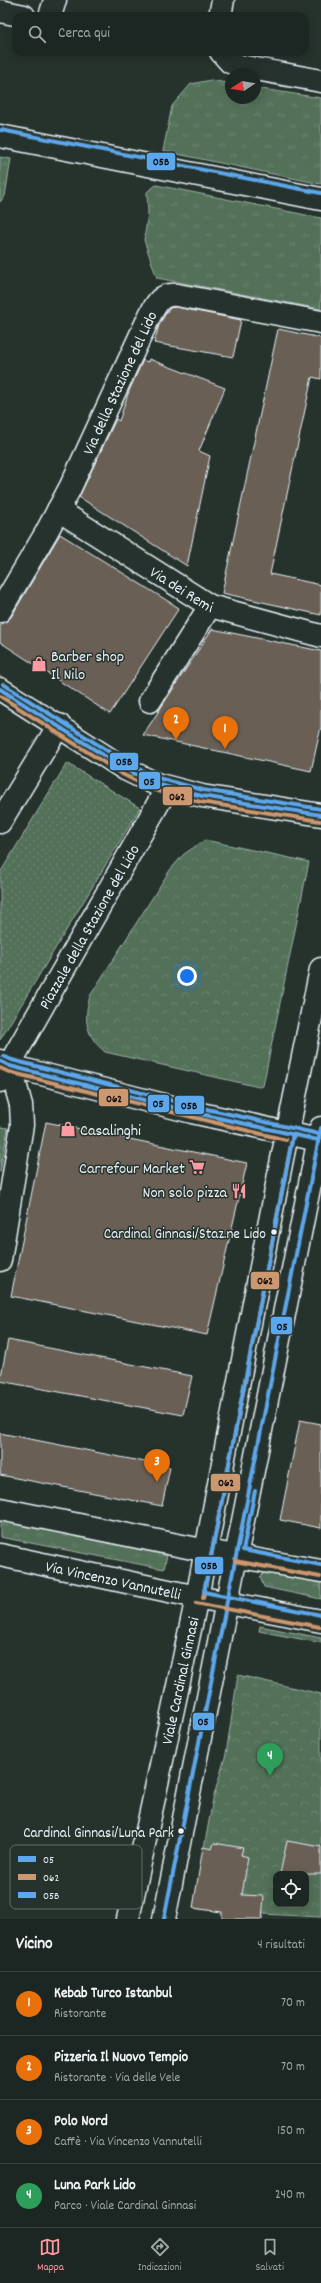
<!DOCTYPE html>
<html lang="it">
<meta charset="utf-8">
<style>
body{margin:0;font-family:Dekko,sans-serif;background:#29322f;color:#f1f3f6}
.controls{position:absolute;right:12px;bottom:12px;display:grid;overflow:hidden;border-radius:8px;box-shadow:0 2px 10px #0003}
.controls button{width:36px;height:36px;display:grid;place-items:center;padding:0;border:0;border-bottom:1px solid #3a4340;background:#1c2622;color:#f1f3f6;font:20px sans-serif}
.compass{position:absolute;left:225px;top:68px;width:36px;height:36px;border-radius:50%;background:#1c2622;box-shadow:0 2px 10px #0003;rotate:258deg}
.you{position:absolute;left:187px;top:976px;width:14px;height:14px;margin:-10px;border:3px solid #fff;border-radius:50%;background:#1a73e8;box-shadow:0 0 0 6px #1a73e833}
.badge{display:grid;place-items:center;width:26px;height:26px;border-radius:50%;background:#ff9aa2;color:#fff;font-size:13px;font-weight:700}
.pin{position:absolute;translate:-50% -33px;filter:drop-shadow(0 1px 2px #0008)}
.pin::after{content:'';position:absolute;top:21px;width:14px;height:12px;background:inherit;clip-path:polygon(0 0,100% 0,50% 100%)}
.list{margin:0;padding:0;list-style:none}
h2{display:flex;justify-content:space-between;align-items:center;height:52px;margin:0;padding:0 16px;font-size:17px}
h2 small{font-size:13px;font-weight:400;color:#a0a5a5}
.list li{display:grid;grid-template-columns:26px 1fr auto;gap:12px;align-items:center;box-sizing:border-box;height:64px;padding:0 16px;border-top:1px solid #3a4340}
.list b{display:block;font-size:15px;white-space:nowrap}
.list p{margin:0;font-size:13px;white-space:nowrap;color:#a0a5a5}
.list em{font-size:13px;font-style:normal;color:#a0a5a5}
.icon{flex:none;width:22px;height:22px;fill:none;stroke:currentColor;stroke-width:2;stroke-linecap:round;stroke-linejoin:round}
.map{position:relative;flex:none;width:321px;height:1919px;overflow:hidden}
.search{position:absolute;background:#1c2622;box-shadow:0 2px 10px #0003;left:12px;right:12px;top:12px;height:44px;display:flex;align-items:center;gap:10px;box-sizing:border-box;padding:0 14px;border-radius:12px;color:#a0a5a5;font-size:15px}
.sheet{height:308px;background:#1c2622}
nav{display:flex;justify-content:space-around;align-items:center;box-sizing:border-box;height:56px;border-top:1px solid #3a4340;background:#1c2622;font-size:11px;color:#a0a5a5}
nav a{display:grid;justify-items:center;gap:2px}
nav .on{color:#ff9aa2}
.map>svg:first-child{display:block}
.grass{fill:url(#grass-tufts);stroke:#9db0a8}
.forest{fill:url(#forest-crowns);stroke:#9db0a8;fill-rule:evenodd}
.garden{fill:url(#garden-dots);stroke:#9db0a8}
.building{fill:#6a5f54;stroke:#e8f1f8}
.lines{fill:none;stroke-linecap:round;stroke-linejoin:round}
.minor-casing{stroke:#e8f1f8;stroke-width:25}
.minor{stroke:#26332d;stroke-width:22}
.bus-1-casing{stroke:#26332d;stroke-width:7}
.bus-2-casing{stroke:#26332d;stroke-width:7}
.bus-3-casing{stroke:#26332d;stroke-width:7}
.bus-1{stroke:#5da7ec;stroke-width:4}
.bus-2{stroke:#cd976f;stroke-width:4}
.bus-3{stroke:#5da7ec;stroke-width:4}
.bus-dot{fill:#e8f1f8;stroke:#26332d;stroke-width:1.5}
.labels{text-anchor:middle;stroke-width:3;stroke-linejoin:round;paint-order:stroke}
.bus-label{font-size:15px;fill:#e8f1f8;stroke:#26332d;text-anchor:end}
.street-label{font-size:16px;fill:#e8f1f8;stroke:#26332d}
.poi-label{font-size:16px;fill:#e8f1f8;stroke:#26332d;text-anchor:start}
.key{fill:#26332d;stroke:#606c6a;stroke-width:1}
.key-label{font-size:11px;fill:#e8f1f8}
.line-badge{stroke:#26332d;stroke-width:1.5}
.pale-badge-label{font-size:11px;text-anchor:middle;font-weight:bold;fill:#111}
</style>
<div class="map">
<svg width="321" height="1919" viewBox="0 0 321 1919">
<defs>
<pattern id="grass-tufts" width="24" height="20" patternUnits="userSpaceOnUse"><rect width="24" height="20" fill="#527059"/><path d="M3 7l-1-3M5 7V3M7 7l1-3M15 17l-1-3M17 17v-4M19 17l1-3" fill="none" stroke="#6b8572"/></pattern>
<pattern id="forest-crowns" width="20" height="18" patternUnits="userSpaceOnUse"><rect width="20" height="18" fill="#527059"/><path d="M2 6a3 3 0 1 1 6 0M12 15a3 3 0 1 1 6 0" fill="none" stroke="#6b8572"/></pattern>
<pattern id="garden-dots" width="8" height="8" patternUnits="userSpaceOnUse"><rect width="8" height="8" fill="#527059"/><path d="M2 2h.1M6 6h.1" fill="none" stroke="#6b8572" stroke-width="1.8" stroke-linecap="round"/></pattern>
</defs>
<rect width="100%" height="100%" fill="#26332d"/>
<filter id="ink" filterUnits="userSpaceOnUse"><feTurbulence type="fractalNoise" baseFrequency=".025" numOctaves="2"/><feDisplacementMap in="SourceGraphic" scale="8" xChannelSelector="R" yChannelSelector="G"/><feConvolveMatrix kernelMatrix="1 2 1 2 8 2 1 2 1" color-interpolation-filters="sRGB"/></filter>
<g filter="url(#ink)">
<g class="grass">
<path d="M211,80L231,84V98H255V88L321,98V184L163,151L172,106L191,84Z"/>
<path d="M0,157L11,159L5,196L0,202Z"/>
<path d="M156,185L321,218V309L157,278L144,240L148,213L147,192Z"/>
<path d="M0,1127L8,1128L0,1172Z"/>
<path d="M0,1519L164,1553L167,1555L164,1569L0,1537Z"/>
<path d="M266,1571L321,1582V1599L264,1587L260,1577Z"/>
<path d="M260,1626L321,1638V1643L259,1631Z"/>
</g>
<g class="forest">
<path d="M205,840L309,862L263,1086L259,1087L105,1052C86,1036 83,1020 90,996L170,870L184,854Z"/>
<path d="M238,1675L321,1694V1917L222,1912L193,1908L213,1799L226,1754ZM276,1874H306V1904H276Z"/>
</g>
<path class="garden" d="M67,763L140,808L0,1040V873Z"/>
<g class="building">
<path d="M176,307L241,320L233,357L154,343L159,325L166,313L170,308Z"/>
<path d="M278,329L321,338V379L312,377L270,574L321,585V615L222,593Z"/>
<path d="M149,359L225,388L199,451L210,456L187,566L79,497L116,419L119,421L129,391L143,360L148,362Z"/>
<path d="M60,534L179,608L110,714L0,642V625L11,617Z"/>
<path d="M212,629L321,651V727L311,771L143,735Z"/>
<path d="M46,1122L247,1163L207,1335L11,1296Z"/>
<path d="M8,1340L192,1376L183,1415L0,1381Z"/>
<path d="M300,1420L321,1424V1528L280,1520Z"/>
<path d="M0,1433L170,1467L162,1506L0,1475Z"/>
<path d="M287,1841L321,1847V1874H280Z"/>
<path d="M214,1843L243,1848L241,1855L248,1857L242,1895L264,1896L262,1919H222V1912L193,1908L203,1847L212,1849Z"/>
</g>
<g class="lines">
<defs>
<g id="minor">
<path d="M0,11L24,16"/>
<path d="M50,16L55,0"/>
<path d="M220,16L223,0"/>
<path d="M221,52L230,62L240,66L321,81"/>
<path d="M0,136L321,199"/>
<path id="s1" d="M58,510L210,606L321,636"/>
<path id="s2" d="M0,611L46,533L70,488L150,315C157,302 162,293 177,295L321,322"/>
<path d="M0,689L125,769L156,784L202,796L321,815"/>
<path d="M150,701L210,606"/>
<path d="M0,822L59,725"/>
<path d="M0,1061L10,1066L192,1112L318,1140"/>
<path id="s3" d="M0,1081L167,788"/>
<path d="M0,1260L22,1125L21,1105L10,1066"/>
<path d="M0,1509L207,1551L321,1571"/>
<path id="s4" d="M0,1555L197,1597L321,1621"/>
<path id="s5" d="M128,1919L197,1597L281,1164L321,969"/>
<path d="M164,1919L321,1128"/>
</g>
</defs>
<use href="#minor" class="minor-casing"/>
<use href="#minor" class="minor"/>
<defs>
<g id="bus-1">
<path d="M0,689L125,769L156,784L202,796L321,815"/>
<path d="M0,1061L10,1066L192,1112L318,1140"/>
<path d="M164,1919L321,1128"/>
</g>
<g id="bus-2">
<path d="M0,696L122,774L154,790L201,802L320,821"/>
<path d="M0,1068L9,1072L286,1140"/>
<path d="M235,1561L320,1577"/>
<path d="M203,1598L293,1135"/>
<path d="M196,1603L320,1627"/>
</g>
<g id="bus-3">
<path d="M1,130L321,193"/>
<path d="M3,684L128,764L158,778L203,790L321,809"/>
<path d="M3,1056L12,1060L193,1106L319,1134"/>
<path d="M293,1135L204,1592L321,1615"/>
<path d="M255,1491L243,1550L321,1565"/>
</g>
</defs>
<use href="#bus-1" class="bus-1-casing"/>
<use href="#bus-2" class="bus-2-casing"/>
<use href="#bus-3" class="bus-3-casing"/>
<use href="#bus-1" class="bus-1"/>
<use href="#bus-2" class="bus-2"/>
<use href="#bus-3" class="bus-3"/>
</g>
</g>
<defs>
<symbol id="shop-bare" viewBox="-9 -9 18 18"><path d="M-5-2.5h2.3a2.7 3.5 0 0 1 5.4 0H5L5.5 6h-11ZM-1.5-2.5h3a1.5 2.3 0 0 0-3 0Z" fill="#ff9aa2" stroke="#26332d" stroke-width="2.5" paint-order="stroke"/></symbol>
<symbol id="supermarket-bare" viewBox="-9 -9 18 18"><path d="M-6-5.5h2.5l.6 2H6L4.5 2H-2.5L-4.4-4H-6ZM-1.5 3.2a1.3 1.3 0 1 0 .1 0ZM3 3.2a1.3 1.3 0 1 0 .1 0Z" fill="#ff9aa2" stroke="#26332d" stroke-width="2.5" paint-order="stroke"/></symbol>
<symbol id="restaurant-bare" viewBox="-9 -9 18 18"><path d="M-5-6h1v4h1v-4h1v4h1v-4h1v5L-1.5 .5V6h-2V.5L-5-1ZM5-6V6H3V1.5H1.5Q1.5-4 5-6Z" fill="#ff9aa2" stroke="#26332d" stroke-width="2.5" paint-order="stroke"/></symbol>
</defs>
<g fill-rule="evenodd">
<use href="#shop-bare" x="28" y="653" width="22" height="22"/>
<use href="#shop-bare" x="57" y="1118" width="22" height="22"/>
<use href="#supermarket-bare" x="186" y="1156" width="22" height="22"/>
<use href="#restaurant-bare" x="228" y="1180" width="22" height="22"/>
</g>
<g class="bus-dot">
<circle cx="274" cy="1232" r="3.5"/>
<circle cx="181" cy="1831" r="3.5"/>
</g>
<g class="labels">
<g class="bus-label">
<text x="266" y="1238">Cardinal Ginnasi/Staz.ne Lido</text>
<text x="174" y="1837">Cardinal Ginnasi/Luna Park</text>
</g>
<g class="street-label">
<text dy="6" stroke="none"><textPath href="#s2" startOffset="258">Via della Stazione del Lido</textPath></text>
<text dy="6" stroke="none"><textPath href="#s1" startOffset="147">Via dei Remi</textPath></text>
<text dy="6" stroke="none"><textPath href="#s3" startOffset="178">Piazzale della Stazione del Lido</textPath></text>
<text dy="6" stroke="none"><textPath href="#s4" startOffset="116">Via Vincenzo Vannutelli</textPath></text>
<text dy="6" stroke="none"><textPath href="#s5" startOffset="244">Viale Cardinal Ginnasi</textPath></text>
</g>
<g class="poi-label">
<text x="51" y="661">Barber shop<tspan x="51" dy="18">Il Nilo</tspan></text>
<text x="80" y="1135">Casalinghi</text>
<text x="185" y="1173" text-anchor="end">Carrefour Market</text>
<text x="227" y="1197" text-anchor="end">Non solo pizza</text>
</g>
</g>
<rect x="10" y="1845" width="132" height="64" rx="6" class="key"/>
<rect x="18" y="1856" width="18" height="6" fill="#5da7ec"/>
<rect x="18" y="1874" width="18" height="6" fill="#cd976f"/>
<rect x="18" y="1892" width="18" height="6" fill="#5da7ec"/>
<g class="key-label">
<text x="43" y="1863">05</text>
<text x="43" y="1881">062</text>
<text x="43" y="1899">05B</text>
</g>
<g class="line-badge">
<rect x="146" y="152" width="30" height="19" rx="4" fill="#5da7ec"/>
<rect x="109" y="752" width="30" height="19" rx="4" fill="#5da7ec"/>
<rect x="138" y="771" width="23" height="19" rx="4" fill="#5da7ec"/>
<rect x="162" y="786" width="31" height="20" rx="4" fill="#cd976f"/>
<rect x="98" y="1088" width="31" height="19" rx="4" fill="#cd976f"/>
<rect x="147" y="1094" width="23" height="19" rx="4" fill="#5da7ec"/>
<rect x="174" y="1095" width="31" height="20" rx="4" fill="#5da7ec"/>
<rect x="250" y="1271" width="30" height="19" rx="4" fill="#cd976f"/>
<rect x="270" y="1316" width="23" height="19" rx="4" fill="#5da7ec"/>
<rect x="210" y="1473" width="31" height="19" rx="4" fill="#cd976f"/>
<rect x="194" y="1556" width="30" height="19" rx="4" fill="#5da7ec"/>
<rect x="192" y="1712" width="23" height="19" rx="4" fill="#5da7ec"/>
</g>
<g class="pale-badge-label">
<text x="161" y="165">05B</text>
<text x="124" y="765">05B</text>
<text x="149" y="785">05</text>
<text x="177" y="800">062</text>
<text x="114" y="1102">062</text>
<text x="158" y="1107">05</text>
<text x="189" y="1109">05B</text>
<text x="265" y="1284">062</text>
<text x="282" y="1330">05</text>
<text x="226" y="1486">062</text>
<text x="209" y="1569">05B</text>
<text x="203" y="1725">05</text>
</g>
</svg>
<div class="controls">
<button><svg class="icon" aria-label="locate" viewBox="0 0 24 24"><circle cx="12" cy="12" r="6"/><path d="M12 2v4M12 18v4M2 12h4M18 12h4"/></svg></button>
</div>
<svg class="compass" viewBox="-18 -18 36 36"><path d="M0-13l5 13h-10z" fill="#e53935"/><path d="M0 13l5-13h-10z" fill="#a0a5a5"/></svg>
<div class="you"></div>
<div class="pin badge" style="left:225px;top:749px;background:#e8710a">1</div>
<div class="pin badge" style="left:176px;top:740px;background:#e8710a">2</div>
<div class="pin badge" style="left:157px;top:1482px;background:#e8710a">3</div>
<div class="pin badge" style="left:270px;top:1776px;background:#2e9e5b">4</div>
<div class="search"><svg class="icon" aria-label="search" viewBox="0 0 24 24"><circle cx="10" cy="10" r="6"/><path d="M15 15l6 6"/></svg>Cerca qui</div>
</div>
<section class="sheet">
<h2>Vicino<small>4 risultati</small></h2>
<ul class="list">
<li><span class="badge" style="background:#e8710a">1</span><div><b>Kebab Turco Istanbul</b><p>Ristorante</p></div><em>70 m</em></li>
<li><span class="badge" style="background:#e8710a">2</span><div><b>Pizzeria Il Nuovo Tempio</b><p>Ristorante · Via delle Vele</p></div><em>70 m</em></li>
<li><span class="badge" style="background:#e8710a">3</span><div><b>Polo Nord</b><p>Caffè · Via Vincenzo Vannutelli</p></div><em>150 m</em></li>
<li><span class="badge" style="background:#2e9e5b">4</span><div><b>Luna Park Lido</b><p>Parco · Viale Cardinal Ginnasi</p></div><em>240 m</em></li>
</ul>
</section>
<nav>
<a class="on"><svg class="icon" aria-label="map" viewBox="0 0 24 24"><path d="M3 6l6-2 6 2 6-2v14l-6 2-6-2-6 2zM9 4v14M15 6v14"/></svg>Mappa</a>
<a><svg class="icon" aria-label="directions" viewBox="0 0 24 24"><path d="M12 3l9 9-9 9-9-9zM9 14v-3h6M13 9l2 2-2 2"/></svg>Indicazioni</a>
<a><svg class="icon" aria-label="saved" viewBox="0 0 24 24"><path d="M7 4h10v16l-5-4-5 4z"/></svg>Salvati</a>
</nav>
